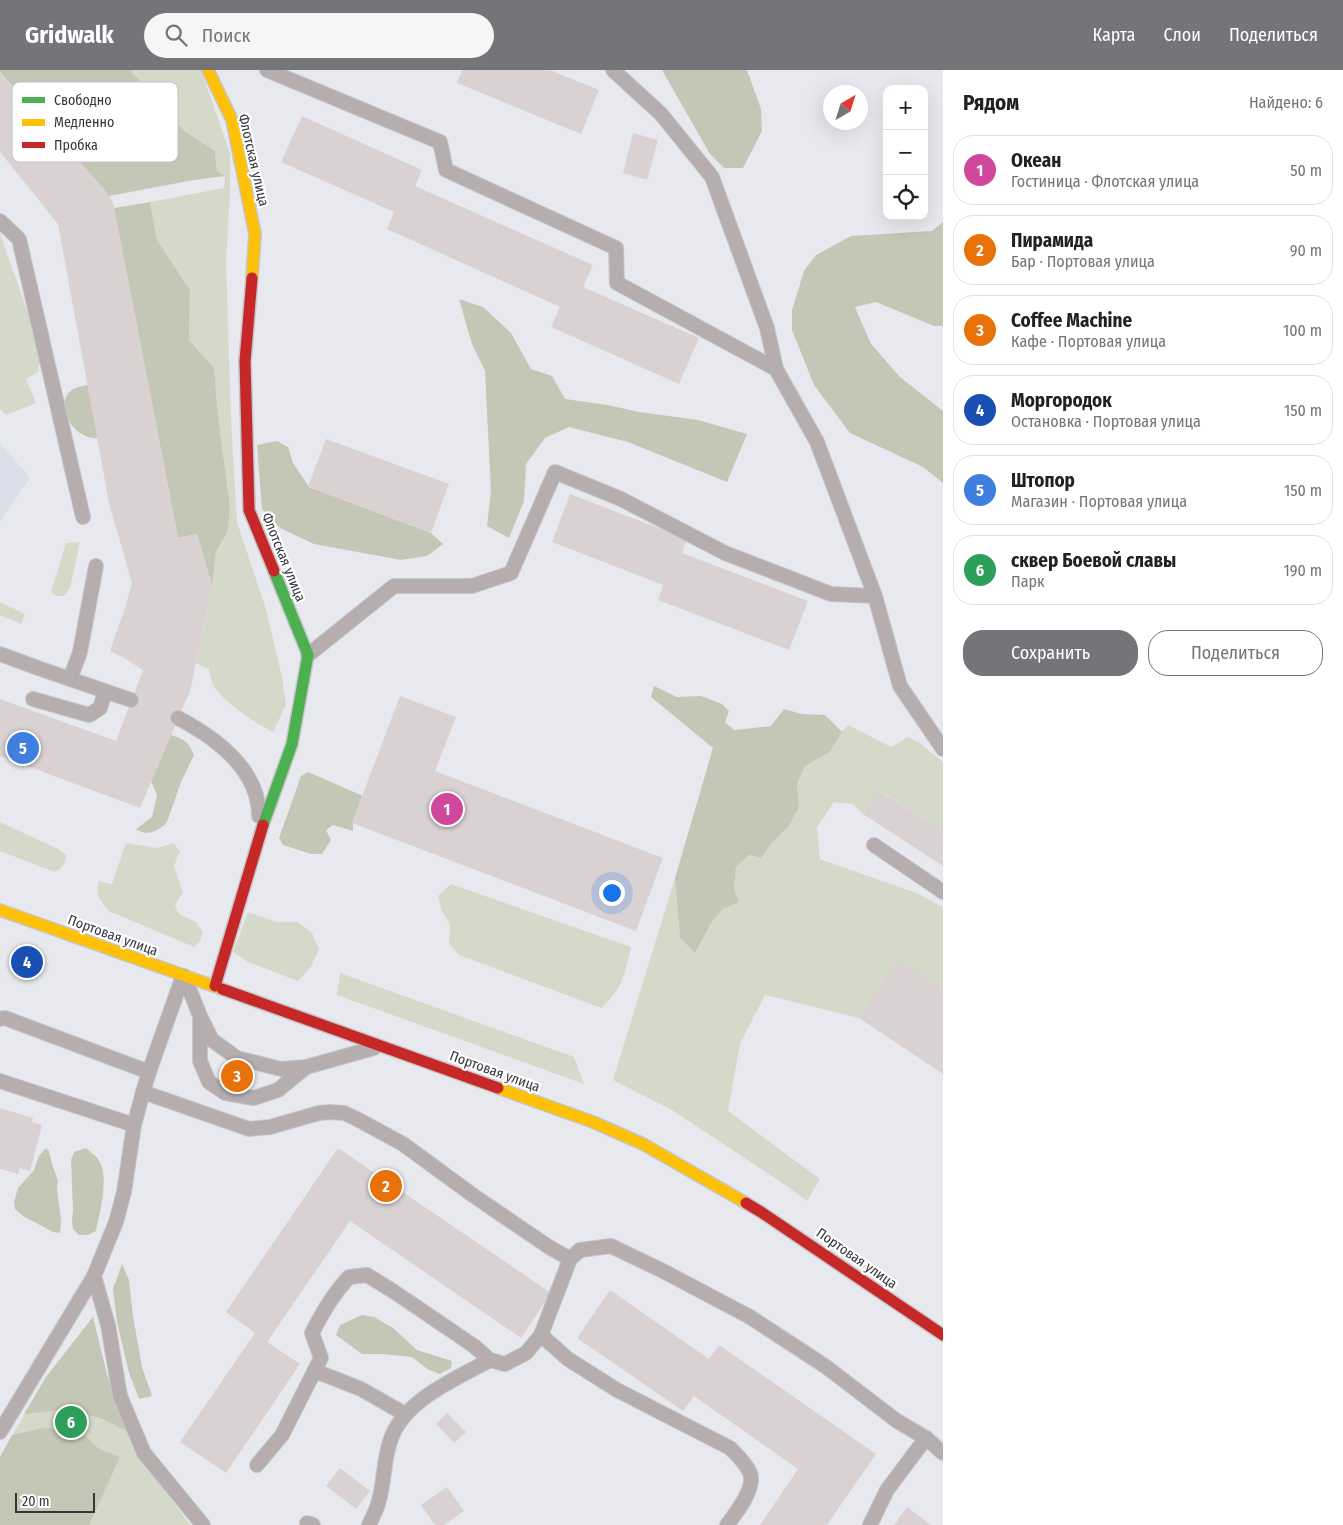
<!DOCTYPE html>
<html lang="ru">
<meta charset="utf-8">
<style>
body{margin:0;font-family:"Fira Sans Condensed",sans-serif;background:#f6f6f6;color:#202124}
.controls{position:absolute;right:15px;top:15px;display:grid;overflow:hidden;border-radius:10px;box-shadow:0 5px 20px #0002}
.controls button{width:45px;height:45px;display:grid;place-items:center;padding:0;border:0;border-bottom:1px solid #e0e0e0;background:#fff;color:#202124;font:25px sans-serif}
.compass{position:absolute;left:823px;top:15px;width:45px;height:45px;border-radius:50%;background:#fff;box-shadow:0 5px 20px #0002;rotate:39deg}
.scale{position:absolute;left:15px;bottom:12px;width:80px;box-sizing:border-box;padding-left:5px;border:2px solid #34363a;border-top:0;font-size:14px;line-height:18px;white-space:nowrap;color:#34363a;-webkit-text-stroke:4px #fff;paint-order:stroke}
.you{position:absolute;left:611px;top:822px;width:18px;height:18px;margin:-12px;border:4px solid #fff;border-radius:50%;background:#1a73e8;box-shadow:0 0 0 8px #1a73e833}
.badge{display:grid;place-items:center;width:32px;height:32px;border-radius:50%;background:#737579;color:#fff;font-size:16px;font-weight:700}
.pin{position:absolute;translate:-50% -50%;border:2px solid #fff;box-shadow:0 1px 5px #0006}
.list{margin:0;padding:0;list-style:none}
h2{display:flex;justify-content:space-between;align-items:center;height:65px;margin:0;padding:0 20px;font-size:21px}
h2 small{font-size:16px;font-weight:400;color:#757577}
.list li{display:grid;grid-template-columns:32px 1fr auto;gap:15px;align-items:center;box-sizing:border-box;height:70px;margin:0 10px 10px;padding:0 10px;border:1px solid #e0e0e0;border-radius:20px}
.list b{display:block;font-size:19px;white-space:nowrap}
.list p{margin:0;font-size:16px;white-space:nowrap;color:#757577}
.list em{font-size:16px;font-style:normal;color:#757577}
.actions{display:flex;gap:10px;padding:15px 20px}
.actions a{flex:1;padding:11px 0;border:1px solid #737579;border-radius:20px;text-align:center;font-size:18px;color:#737579}
.actions .main{background:#737579;color:#fff}
.icon{flex:none;width:28px;height:28px;fill:none;stroke:currentColor;stroke-width:2;stroke-linecap:round;stroke-linejoin:round}
.map{position:relative;flex:none;width:943px;height:1455px;overflow:hidden}
header{display:flex;align-items:center;gap:30px;box-sizing:border-box;height:70px;padding:0 25px;background:#737579;color:#fff}
header strong{font-size:24px}
nav{display:flex;gap:28px;margin-inline-start:auto;font-size:18px}
.search{width:350px;height:45px;background:#f6f6f6;display:flex;align-items:center;gap:12px;box-sizing:border-box;padding:0 18px;border-radius:28px;color:#757577;font-size:19px}
main{display:flex}
aside{flex:1;background:#fff}
.map>svg:first-child{display:block}
.built{fill:#d9dee9}
.green{fill:#d5d9c9}
.forest{fill:#c4c7b5}
.building{fill:#dad2d2}
.lines{fill:none;stroke-linecap:round;stroke-linejoin:round}
.lane-casing{stroke:#c5c6c9;stroke-width:16}
.fast-casing{stroke:#c5c6c9;stroke-width:14}
.slow-casing{stroke:#c5c6c9;stroke-width:14}
.jam-casing{stroke:#c5c6c9;stroke-width:14}
.lane{stroke:#b6adaf;stroke-width:14}
.fast{stroke:#4caf50;stroke-width:11}
.slow{stroke:#ffc107;stroke-width:11}
.jam{stroke:#c62828;stroke-width:11}
.labels{text-anchor:middle;stroke-width:4.5;stroke-linejoin:round;paint-order:stroke}
.street-label{font-size:14px;fill:#34363a;stroke:#fff}
.key{fill:#fff;stroke:#c2c3c4;stroke-width:1}
.key-label{font-size:14px;fill:#34363a}
</style>
<header>
<strong>Gridwalk</strong>
<div class="search"><svg class="icon" aria-label="search" viewBox="0 0 24 24"><circle cx="10" cy="10" r="6"/><path d="M15 15l6 6"/></svg>Поиск</div>
<nav><a>Карта</a><a>Слои</a><a>Поделиться</a></nav>
</header>
<main>
<div class="map">
<svg width="943" height="1455" viewBox="0 0 943 1455">
<rect width="100%" height="100%" fill="#e8e9ee"/>
<path class="built" d="M0,373L30,408L0,451Z"/>
<g class="green">
<path d="M131,0H201L230,83V125L226,190L231,351L237,452L266,539L282,607L286,635L273,662C256,654 222,631 213,615C211,610 210,604 209,599L196,593L212,516L216,482L228,461L230,437L218,346L214,298L189,270L190,220L157,170L150,132L224,118L225,106L217,101L215,81L183,60L155,23L133,4Z"/>
<path d="M0,164L33,257L35,271L40,286L38,302L26,309L36,333L6,345L0,339Z"/>
<path d="M80,472L70,518L64,526H57L51,522L66,473Z"/>
<path d="M0,532L25,544L21,554L0,545Z"/>
<path d="M848,655L891,677L908,667L918,672L943,692V761L879,720L863,744L853,734L834,732L817,757L820,789L916,823L943,837V919L898,890L859,948L765,925L740,974L728,1041L820,1109L807,1131L784,1114L672,1040L613,1010L675,808L680,868L695,883L712,852L723,839L739,832L734,818L736,797L749,785L761,788L771,774L788,757L799,738L797,714L805,696L830,682L842,662Z"/>
<path d="M0,752L58,779L66,785C65,794 63,798 55,802L0,781Z"/>
<path d="M126,773L158,778L173,773L180,781L174,796L183,822L175,835L179,844L196,852L203,863L200,871L194,877L109,841C100,830 95,825 99,811L112,814Z"/>
<path d="M451,814L631,877C625,904 622,920 601,938L459,885L449,874L450,855L441,839L438,826Z"/>
<path d="M248,842L276,852H298L312,863L319,879L311,897L298,911L248,892L233,882Z"/>
<path d="M340,903L574,987L584,1014L337,925Z"/>
<path d="M93,1247L107,1305L131,1374L190,1455H0V1387L46,1307Z"/>
</g>
<g class="forest">
<path d="M0,0H131L133,4L155,23L183,60L215,81L217,101L225,106L194,110L109,126L0,2Z"/>
<path d="M662,0H747L761,39L762,61L743,98H724L710,84Z"/>
<path d="M150,132L157,170L190,220L189,270L214,298L218,346L230,437L228,461L216,482L212,516L197,464L178,468L114,138Z"/>
<path d="M943,152V256H934L876,232L855,237L871,274L900,307L943,341V413L923,397L850,363L814,315L792,260V240L804,201L816,185L851,166L932,161Z"/>
<path d="M459,229L483,237L511,263L531,299L552,306L565,329L608,335L639,342L698,350L747,364L727,412L628,372L569,357L545,368L526,394L524,431L509,468L487,456L491,421L485,301L472,274Z"/>
<path d="M88,315L98,368C75,371 51,334 73,319C77,317 83,316 88,315Z"/>
<path d="M277,371L288,377L293,393L309,417L431,463L443,474L427,486L401,490L314,474L280,458L262,439L257,375Z"/>
<path d="M654,616L677,627L701,626L722,634L729,641L725,652L734,660L771,656L784,639L802,644L825,645L842,662L830,682L805,696L797,714L799,738L788,757L771,774L761,788L749,785L736,797L734,818L739,832L723,839L712,852L695,883L680,868L675,808L713,678L651,627Z"/>
<path d="M171,665C184,669 189,672 194,685L181,712L167,752C159,761 146,767 136,759L152,747L157,725L151,711Z"/>
<path d="M308,702L363,726L353,753V761L333,755L326,760L331,770L322,784H311L283,775L279,768L301,706Z"/>
<path d="M46,1078L49,1081L52,1094L58,1111L57,1119L61,1150L60,1163L53,1162L23,1146L15,1139L14,1132L18,1118L34,1100L39,1086Z"/>
<path d="M86,1078C90,1082 95,1085 98,1089C110,1106 100,1142 96,1161L88,1165H79L73,1159L72,1150L73,1140L71,1090L74,1082Z"/>
<path d="M122,1194L129,1210L133,1246L142,1297L152,1326L139,1329L129,1303L117,1252L113,1219Z"/>
<path d="M362,1245L374,1247L393,1258L417,1280L452,1291L451,1298L440,1304L429,1300L412,1287L382,1284H362L336,1265L340,1255Z"/>
<path d="M93,1247L107,1305L127,1361L98,1347L59,1340L24,1344L46,1307Z"/>
<path d="M43,1358L80,1361L99,1379L120,1387L89,1455H0V1387L12,1365Z"/>
</g>
<g class="building">
<path d="M462,0H550L599,20L581,64L457,13Z"/>
<path d="M0,2L105,120L113,132L178,468L197,464L212,516L190,621L140,738L0,686V629L116,671L143,600L124,588L110,581L125,538L132,513L109,433L58,154L0,82Z"/>
<path d="M302,46L422,100L415,116L593,195L583,217L699,268L679,314L551,257L560,237L387,159L394,142L281,92Z"/>
<path d="M633,63L658,70L647,110L623,103Z"/>
<path d="M326,369L449,414L431,463L308,417Z"/>
<path d="M570,424L687,469L682,483L808,531L789,580L658,530L663,515L552,472Z"/>
<path d="M400,626L456,647L435,701L663,788L636,861L352,753Z"/>
<path d="M878,720L943,761V796L863,744Z"/>
<path d="M898,889L943,919V1004L859,948Z"/>
<path d="M224,993L255,1005L249,1020L218,1007Z"/>
<path d="M0,1038L33,1048L32,1052L42,1055L30,1101L20,1098L18,1104L0,1099Z"/>
<path d="M338,1078L551,1223L521,1268L350,1151L267,1272L300,1294L226,1403L180,1372L255,1263L226,1242Z"/>
<path d="M610,1220L709,1289L719,1275L876,1384L827,1455H760L798,1399L694,1326L683,1341L577,1268Z"/>
<path d="M447,1343L466,1362L454,1373L436,1354Z"/>
<path d="M340,1398L370,1421L356,1439L326,1416Z"/>
<path d="M447,1417L464,1441L444,1455H435L421,1435Z"/>
<path d="M907,1437L931,1455H894Z"/>
</g>
<g class="lines">
<defs>
<g id="lane">
<path d="M267,0L440,72L446,100L616,178L617,213L776,299"/>
<path d="M613,0L661,44L712,107L767,258L776,299L817,372L875,526L900,616L943,679"/>
<path d="M0,151L19,169L83,447"/>
<path d="M0,584L38,598L131,630"/>
<path d="M308,585L394,516H472L511,503L555,402L621,429L725,483L831,524L875,526"/>
<path d="M70,609L80,582L96,496"/>
<path d="M33,629L89,645L100,638L105,622"/>
<path d="M178,648C216,668 259,699 259,746"/>
<path d="M874,775L943,822"/>
<path d="M183,906L149,1002L143,1022L249,1059L270,1057L319,1043L330,1042L344,1043L357,1049L403,1074L474,1126L549,1177L570,1189"/>
<path d="M184,906L200,946L212,970L237,988L281,999L306,997L374,978"/>
<path d="M0,949L5,948L149,1002"/>
<path d="M200,950V991L209,1012L225,1023L254,1028L278,1020L306,997"/>
<path d="M0,1011L134,1055L124,1122L116,1152L94,1206L108,1255L120,1326L144,1383L203,1455"/>
<path d="M134,1055L143,1022"/>
<path d="M541,1265L570,1189L580,1180L611,1176L663,1201L750,1247L825,1296L897,1351L926,1368L943,1383"/>
<path d="M315,1301L361,1319L405,1344"/>
<path d="M0,1362L94,1206"/>
<path d="M257,1395L282,1365L321,1288L312,1263C322,1243 334,1223 349,1207L367,1205L393,1221L474,1276L490,1290L505,1294L526,1283L541,1265L568,1289L617,1320L730,1378C737,1385 746,1393 750,1403C756,1418 736,1443 727,1455"/>
<path d="M307,1453L313,1455"/>
<path d="M369,1455C372,1448 376,1441 378,1434C385,1412 383,1387 392,1366C407,1329 457,1308 490,1290"/>
<path d="M870,1455L887,1420L926,1368"/>
</g>
<path id="fast" d="M263,755L292,674L308,585L274,501"/>
<g id="slow">
<path d="M208,0L232,50L255,164L252,208"/>
<path d="M0,840L222,919"/>
<path d="M498,1018L593,1052L643,1074L746,1133"/>
</g>
<g id="jam">
<path d="M252,208L245,291L249,440L274,501"/>
<path d="M215,916L263,755"/>
<path d="M222,919L498,1018"/>
<path d="M746,1133L761,1142L943,1265"/>
</g>
</defs>
<use href="#lane" class="lane-casing"/>
<use href="#fast" class="fast-casing"/>
<use href="#slow" class="slow-casing"/>
<use href="#jam" class="jam-casing"/>
<use href="#lane" class="lane"/>
<use href="#fast" class="fast"/>
<use href="#slow" class="slow"/>
<use href="#jam" class="jam"/>
</g>
<g class="labels">
<g class="street-label">
<text transform="translate(254 90) rotate(77)" y="5">Флотская улица</text>
<text transform="translate(284 487) rotate(68)" y="5">Флотская улица</text>
<text transform="translate(113 865) rotate(20)" y="5">Портовая улица</text>
<text transform="translate(495 1001) rotate(20)" y="5">Портовая улица</text>
<text transform="translate(857 1188) rotate(35)" y="5">Портовая улица</text>
</g>
</g>
<rect x="12" y="12" width="166" height="80" rx="8" class="key"/>
<rect x="22" y="27" width="23" height="6" fill="#4caf50"/>
<rect x="22" y="49" width="23" height="7" fill="#ffc107"/>
<rect x="22" y="72" width="23" height="6" fill="#c62828"/>
<g class="key-label">
<text x="54" y="35">Свободно</text>
<text x="54" y="57">Медленно</text>
<text x="54" y="80">Пробка</text>
</g>
</svg>
<div class="controls">
<button>+</button>
<button>−</button>
<button><svg class="icon" aria-label="locate" viewBox="0 0 24 24"><circle cx="12" cy="12" r="6"/><path d="M12 2v4M12 18v4M2 12h4M18 12h4"/></svg></button>
</div>
<svg class="compass" viewBox="-18 -18 36 36"><path d="M0-13l5 13h-10z" fill="#e53935"/><path d="M0 13l5-13h-10z" fill="#757577"/></svg>
<div class="scale">20 m</div>
<div class="you"></div>
<div class="pin badge" style="left:447px;top:739px;background:#d1479c">1</div>
<div class="pin badge" style="left:386px;top:1116px;background:#e8710a">2</div>
<div class="pin badge" style="left:237px;top:1006px;background:#e8710a">3</div>
<div class="pin badge" style="left:27px;top:892px;background:#1a4fb4">4</div>
<div class="pin badge" style="left:23px;top:678px;background:#3f7fe0">5</div>
<div class="pin badge" style="left:71px;top:1352px;background:#2e9e5b">6</div>
</div>
<aside>
<h2>Рядом<small>Найдено: 6</small></h2>
<ul class="list">
<li><span class="badge" style="background:#d1479c">1</span><div><b>Океан</b><p>Гостиница · Флотская улица</p></div><em>50 m</em></li>
<li><span class="badge" style="background:#e8710a">2</span><div><b>Пирамида</b><p>Бар · Портовая улица</p></div><em>90 m</em></li>
<li><span class="badge" style="background:#e8710a">3</span><div><b>Coffee Machine</b><p>Кафе · Портовая улица</p></div><em>100 m</em></li>
<li><span class="badge" style="background:#1a4fb4">4</span><div><b>Моргородок</b><p>Остановка · Портовая улица</p></div><em>150 m</em></li>
<li><span class="badge" style="background:#3f7fe0">5</span><div><b>Штопор</b><p>Магазин · Портовая улица</p></div><em>150 m</em></li>
<li><span class="badge" style="background:#2e9e5b">6</span><div><b>сквер Боевой славы</b><p>Парк</p></div><em>190 m</em></li>
</ul>
<div class="actions"><a class="main">Сохранить</a><a>Поделиться</a></div>
</aside>
</main>
